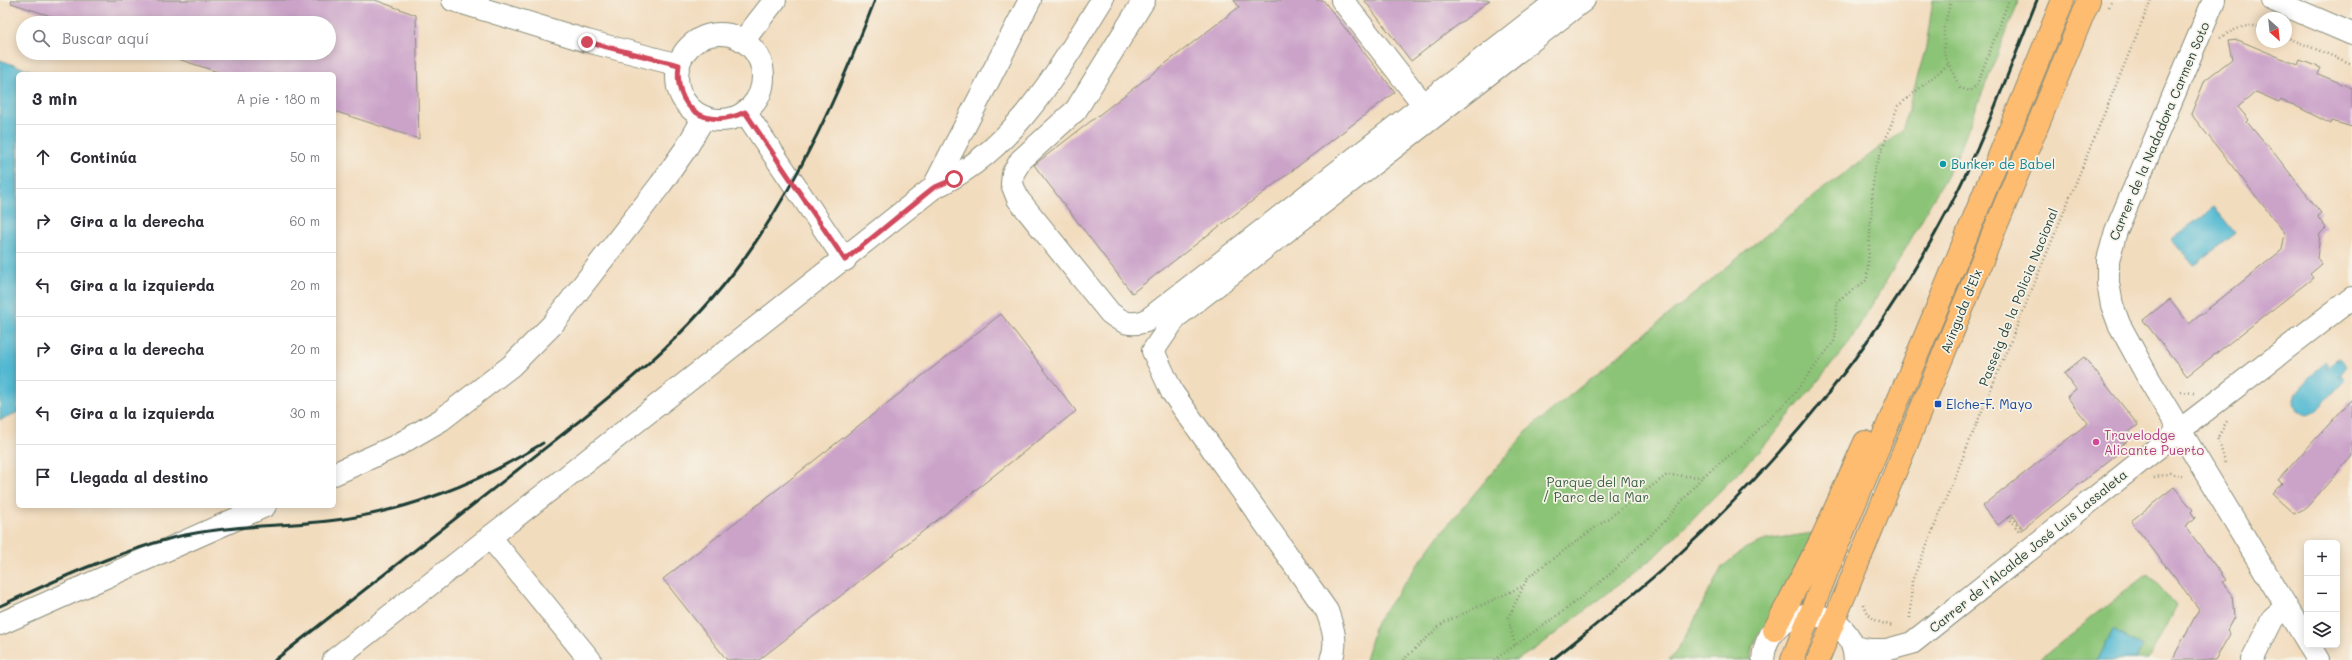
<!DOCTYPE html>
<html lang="es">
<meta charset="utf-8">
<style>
body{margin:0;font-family:Mali,sans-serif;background:#f2f2f3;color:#2b2b33}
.controls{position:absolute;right:12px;bottom:12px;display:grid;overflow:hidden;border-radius:6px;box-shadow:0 2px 10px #0003}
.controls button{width:36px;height:36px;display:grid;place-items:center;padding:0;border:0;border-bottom:1px solid #e1e1e2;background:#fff;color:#2b2b33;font:20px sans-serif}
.compass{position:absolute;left:2256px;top:12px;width:36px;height:36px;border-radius:50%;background:#fff;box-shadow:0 2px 10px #0003;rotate:153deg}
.stop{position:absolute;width:12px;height:12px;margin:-9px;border:3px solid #d1495b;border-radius:50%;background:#fff}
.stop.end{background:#d1495b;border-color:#fff;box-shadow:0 1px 4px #0008}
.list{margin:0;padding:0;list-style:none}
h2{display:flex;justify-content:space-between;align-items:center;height:52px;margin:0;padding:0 16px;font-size:17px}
h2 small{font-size:13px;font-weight:400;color:#7c7c81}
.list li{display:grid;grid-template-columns:26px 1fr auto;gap:12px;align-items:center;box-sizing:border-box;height:64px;padding:0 16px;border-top:1px solid #e1e1e2}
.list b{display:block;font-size:15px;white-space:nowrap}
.list em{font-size:13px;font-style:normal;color:#7c7c81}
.icon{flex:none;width:22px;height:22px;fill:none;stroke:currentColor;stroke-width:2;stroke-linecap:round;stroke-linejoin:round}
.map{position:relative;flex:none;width:2352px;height:660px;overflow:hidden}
.search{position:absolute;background:#fff;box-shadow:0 2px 10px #0003;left:16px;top:16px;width:320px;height:44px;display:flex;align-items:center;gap:10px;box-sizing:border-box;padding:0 14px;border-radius:22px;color:#7c7c81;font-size:15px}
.panel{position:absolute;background:#fff;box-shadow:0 2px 10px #0003;left:16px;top:72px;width:320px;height:436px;border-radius:6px}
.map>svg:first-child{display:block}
.green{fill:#8cc477;stroke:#568056}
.water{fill:#53b9d2;stroke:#397b83}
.building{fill:#cba3c9}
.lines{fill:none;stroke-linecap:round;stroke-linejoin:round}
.minor-casing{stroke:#888c79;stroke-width:24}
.major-casing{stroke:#888c79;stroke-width:24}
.path{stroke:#888c79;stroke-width:2.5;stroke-dasharray:1 3;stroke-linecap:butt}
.minor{stroke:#fff;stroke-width:22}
.major{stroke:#febc70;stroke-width:22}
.rail{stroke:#1f3d34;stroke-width:3}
.route{stroke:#d1495b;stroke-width:5}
.culture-dot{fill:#0f9aa8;stroke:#f7f3e8;stroke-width:1.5}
.transit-dot{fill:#1a4fb4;stroke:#f7f3e8;stroke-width:1.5}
.hotel-dot{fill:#d1479c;stroke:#f7f3e8;stroke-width:1.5}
.labels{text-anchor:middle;stroke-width:3.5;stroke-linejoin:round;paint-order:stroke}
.street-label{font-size:13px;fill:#1f3d34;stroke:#f7f3e8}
.culture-label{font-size:13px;fill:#0d838f;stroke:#f7f3e8;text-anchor:start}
.transit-label{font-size:13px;fill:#164399;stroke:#f7f3e8;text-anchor:start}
.hotel-label{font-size:13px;fill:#b23c85;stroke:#f7f3e8;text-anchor:start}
.park-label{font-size:13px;fill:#3a5f45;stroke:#f7f3e8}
</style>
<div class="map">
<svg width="2352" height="660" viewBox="0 0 2352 660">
<rect width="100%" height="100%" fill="#f7f3e8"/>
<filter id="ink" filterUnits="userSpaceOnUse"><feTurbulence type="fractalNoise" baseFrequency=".025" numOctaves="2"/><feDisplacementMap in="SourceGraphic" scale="8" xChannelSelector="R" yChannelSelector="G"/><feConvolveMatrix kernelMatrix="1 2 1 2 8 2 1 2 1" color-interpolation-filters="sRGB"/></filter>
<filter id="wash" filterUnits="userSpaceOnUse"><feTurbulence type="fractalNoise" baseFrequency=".012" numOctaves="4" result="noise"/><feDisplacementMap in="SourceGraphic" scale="16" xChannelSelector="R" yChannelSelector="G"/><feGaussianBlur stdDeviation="0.9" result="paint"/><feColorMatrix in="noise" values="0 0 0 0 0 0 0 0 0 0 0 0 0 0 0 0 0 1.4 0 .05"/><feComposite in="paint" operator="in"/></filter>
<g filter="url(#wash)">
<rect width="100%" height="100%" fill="#f2dcbe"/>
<g class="green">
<path d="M1933,0H2019L1958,154L1906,248L1847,346L1763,447L1658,554L1542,644L1517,660H1365L1375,624L1436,539L1529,429L1815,195L1902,131L1926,47Z"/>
<path d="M1813,533C1802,556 1794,582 1781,604C1769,623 1750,635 1751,660H1669L1683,641L1722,567L1746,548L1766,540Z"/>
<path d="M2148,573L2176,606L2148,660H2039Z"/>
</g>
<g class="water">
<path d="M0,60L40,74H18V412L0,420Z"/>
<path d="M2214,207L2235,233L2194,266L2172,239Z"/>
<path d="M2340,358L2347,366L2338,378L2341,376L2345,380L2315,412L2306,415L2297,411L2293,403L2296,393L2325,361L2328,364L2326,367L2327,368L2335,360Z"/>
<path d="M2113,630L2143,646L2135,660H2097Z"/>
</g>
<g id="blocks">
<g class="building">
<path d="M12,0H375L416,15L419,139L334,111V74H224L169,56L170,53H329V23H72L11,3Z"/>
<path d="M1234,0H1323L1395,92L1132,293L1034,165L1239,7Z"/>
<path d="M1364,0H1490L1411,61Z"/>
<path d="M2238,40L2298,65L2300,60L2321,68L2318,74L2352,88V127L2332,121L2331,124L2294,105L2280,100L2279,102L2256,92L2238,107L2249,120L2247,122L2266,145L2267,144L2321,213L2317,216L2326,228L2320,234L2317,258L2322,264L2310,274L2313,278L2187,376L2143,320L2170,299L2189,324L2282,250L2285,233L2191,114L2205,80L2232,59L2228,41Z"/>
<path d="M1001,314L1076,411L759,660H727L663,579Z"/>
<path d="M2084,357L2138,425L2125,435L2129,440L2119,447L2122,450L2023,529L2012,514L1998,525L1983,506L2088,423L2067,397L2076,389L2064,373Z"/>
<path d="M2352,399V456L2306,508L2294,514L2272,494L2282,483L2278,480Z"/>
<path d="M2174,487L2193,510L2191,512L2195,518L2185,526L2226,580L2222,582L2232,594L2234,617L2227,630L2230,634L2215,660H2172L2199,609L2131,521Z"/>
</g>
</g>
</g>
<g filter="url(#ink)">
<use href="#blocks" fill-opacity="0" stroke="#888c79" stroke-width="1"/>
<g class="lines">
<defs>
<g id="minor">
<path d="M453,0L587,41L679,65"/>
<path d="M1144,0L1076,110L1021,160L1013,173L1012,184L1018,199L1110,313C1123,323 1130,326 1146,321L1558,0"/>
<path d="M1342,0L1423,104"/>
<path d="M2214,0L2116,231L2108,260V283L2112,305L2119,324L2149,379L2307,641"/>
<path d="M2273,0L2352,34"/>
<circle cx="720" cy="77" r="43"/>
<path d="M743,41L775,0"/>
<path d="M745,112L845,260"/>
<path d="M933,188L1030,0"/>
<path d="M334,474L396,446L441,420L511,366L552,325L661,184L687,147L704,117"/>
<path d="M490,537L590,660"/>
<path d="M0,624L265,506"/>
<path d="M2309,645L2318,660"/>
<path d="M1853,647L1870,650H1886L1912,643L2180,430L2352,298"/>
<path d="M334,660L933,188C1013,152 1057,72 1102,0"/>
<path d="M1331,660C1338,643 1333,628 1327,611L1172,392L1153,351L1176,317L1584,0"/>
<path d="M1763,660C1767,599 1852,601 1855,660"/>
<path d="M2252,660L2273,618L2286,607"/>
</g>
<g id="major">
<path d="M1774,630L1822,538L1865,442"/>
<path d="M1792,660L1837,546L1939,303L2063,0"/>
<path d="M1818,660L2089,0"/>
</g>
</defs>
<use href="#minor" class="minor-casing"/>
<use href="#major" class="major-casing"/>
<g class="path">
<path d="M1951,0L1944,28V54L1960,88L1970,91L1977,85L2009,0"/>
<path d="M2109,7L2112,0"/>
<path d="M2286,37L2352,64"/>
<path d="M2220,38C2233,30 2247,22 2262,28"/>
<path d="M2181,392L2194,393"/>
<path d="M2225,463L2218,437L2227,421"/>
<path d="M2154,478L2170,473L2184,477"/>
<path d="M2008,517L2019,531L2022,529L2010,515L2008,518"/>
<path d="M1864,604C1869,620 1879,623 1894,626"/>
<path d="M1910,618L1912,581L2151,0"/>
<path d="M1515,645L1508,618L1528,577L1667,475L1701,477"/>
<path d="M1403,660L1443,623L1523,586"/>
<path d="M1494,660L1565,610L1609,575L1667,519L1702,477L1744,444L1794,394L1835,340L1837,301L1867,280L1874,171L1898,106L1949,64"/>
</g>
<use href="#minor" class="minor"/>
<use href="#major" class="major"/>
<g class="rail">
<path d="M0,606C56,580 112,554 172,538C223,525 276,527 328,521C404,513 479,483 543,443"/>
<path d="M275,660C355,597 435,534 516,471C599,405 680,347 743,260C800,181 840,90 875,0"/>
<path d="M1552,660C1593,627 1635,594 1674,559C1783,459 1881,339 1949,208C1984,141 2009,70 2037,0"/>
</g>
</g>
</g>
<g class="lines" filter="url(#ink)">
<path class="route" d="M587,42L679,65C673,108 706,131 745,112L845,260L933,188L954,179"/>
</g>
<circle class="culture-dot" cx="1943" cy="164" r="4"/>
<rect class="transit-dot" x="1934" y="400" width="8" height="8" rx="2"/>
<circle class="hotel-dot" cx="2096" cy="442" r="4"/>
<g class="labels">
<g class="street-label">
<text transform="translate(2159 131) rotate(-67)" y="5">Carrer de la Nadadora Carmen Soto</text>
<text transform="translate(2018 297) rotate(-68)" y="5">Passeig de la Policia Nacional</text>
<text transform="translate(1961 311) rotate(-68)" y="5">Avinguda d'Elx</text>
<text transform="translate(2028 551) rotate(-39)" y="5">Carrer de l'Alcalde José Luis Lassaleta</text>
</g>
<g class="culture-label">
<text x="1951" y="169">Bunker de Babel</text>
</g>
<g class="transit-label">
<text x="1946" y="409">Elche-F. Mayo</text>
</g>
<g class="hotel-label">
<text x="2104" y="440">Travelodge<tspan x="2104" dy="15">Alicante Puerto</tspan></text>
</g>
<g class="park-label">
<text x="1596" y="487">Parque del Mar<tspan x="1596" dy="15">/ Parc de la Mar</tspan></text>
</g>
</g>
</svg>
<div class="controls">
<button>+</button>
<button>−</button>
<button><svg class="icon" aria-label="layers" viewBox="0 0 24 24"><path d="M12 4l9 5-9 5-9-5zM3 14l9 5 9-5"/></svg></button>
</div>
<svg class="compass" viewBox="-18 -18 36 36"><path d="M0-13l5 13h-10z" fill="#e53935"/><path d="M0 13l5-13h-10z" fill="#7c7c81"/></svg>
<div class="stop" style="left:954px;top:179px"></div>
<div class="stop end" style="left:587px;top:42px"></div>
<div class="search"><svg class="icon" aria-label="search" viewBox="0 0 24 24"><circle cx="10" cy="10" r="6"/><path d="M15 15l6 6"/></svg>Buscar aquí</div>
<section class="panel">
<h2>3 min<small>A pie · 180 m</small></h2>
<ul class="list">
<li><svg class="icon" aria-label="ahead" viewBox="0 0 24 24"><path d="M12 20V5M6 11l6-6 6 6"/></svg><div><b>Continúa</b></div><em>50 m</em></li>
<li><svg class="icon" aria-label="right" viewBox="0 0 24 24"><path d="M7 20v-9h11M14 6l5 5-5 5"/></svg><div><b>Gira a la derecha</b></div><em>60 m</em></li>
<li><svg class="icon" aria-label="left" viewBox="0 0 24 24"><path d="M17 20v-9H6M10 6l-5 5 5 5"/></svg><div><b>Gira a la izquierda</b></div><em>20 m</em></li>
<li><svg class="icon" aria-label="right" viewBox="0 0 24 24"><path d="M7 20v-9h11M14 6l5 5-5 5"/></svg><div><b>Gira a la derecha</b></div><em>20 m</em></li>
<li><svg class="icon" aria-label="left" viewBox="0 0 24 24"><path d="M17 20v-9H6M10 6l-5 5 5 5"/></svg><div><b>Gira a la izquierda</b></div><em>30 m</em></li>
<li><svg class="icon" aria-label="arrive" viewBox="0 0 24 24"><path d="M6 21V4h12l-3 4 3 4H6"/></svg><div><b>Llegada al destino</b></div></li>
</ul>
</section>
</div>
